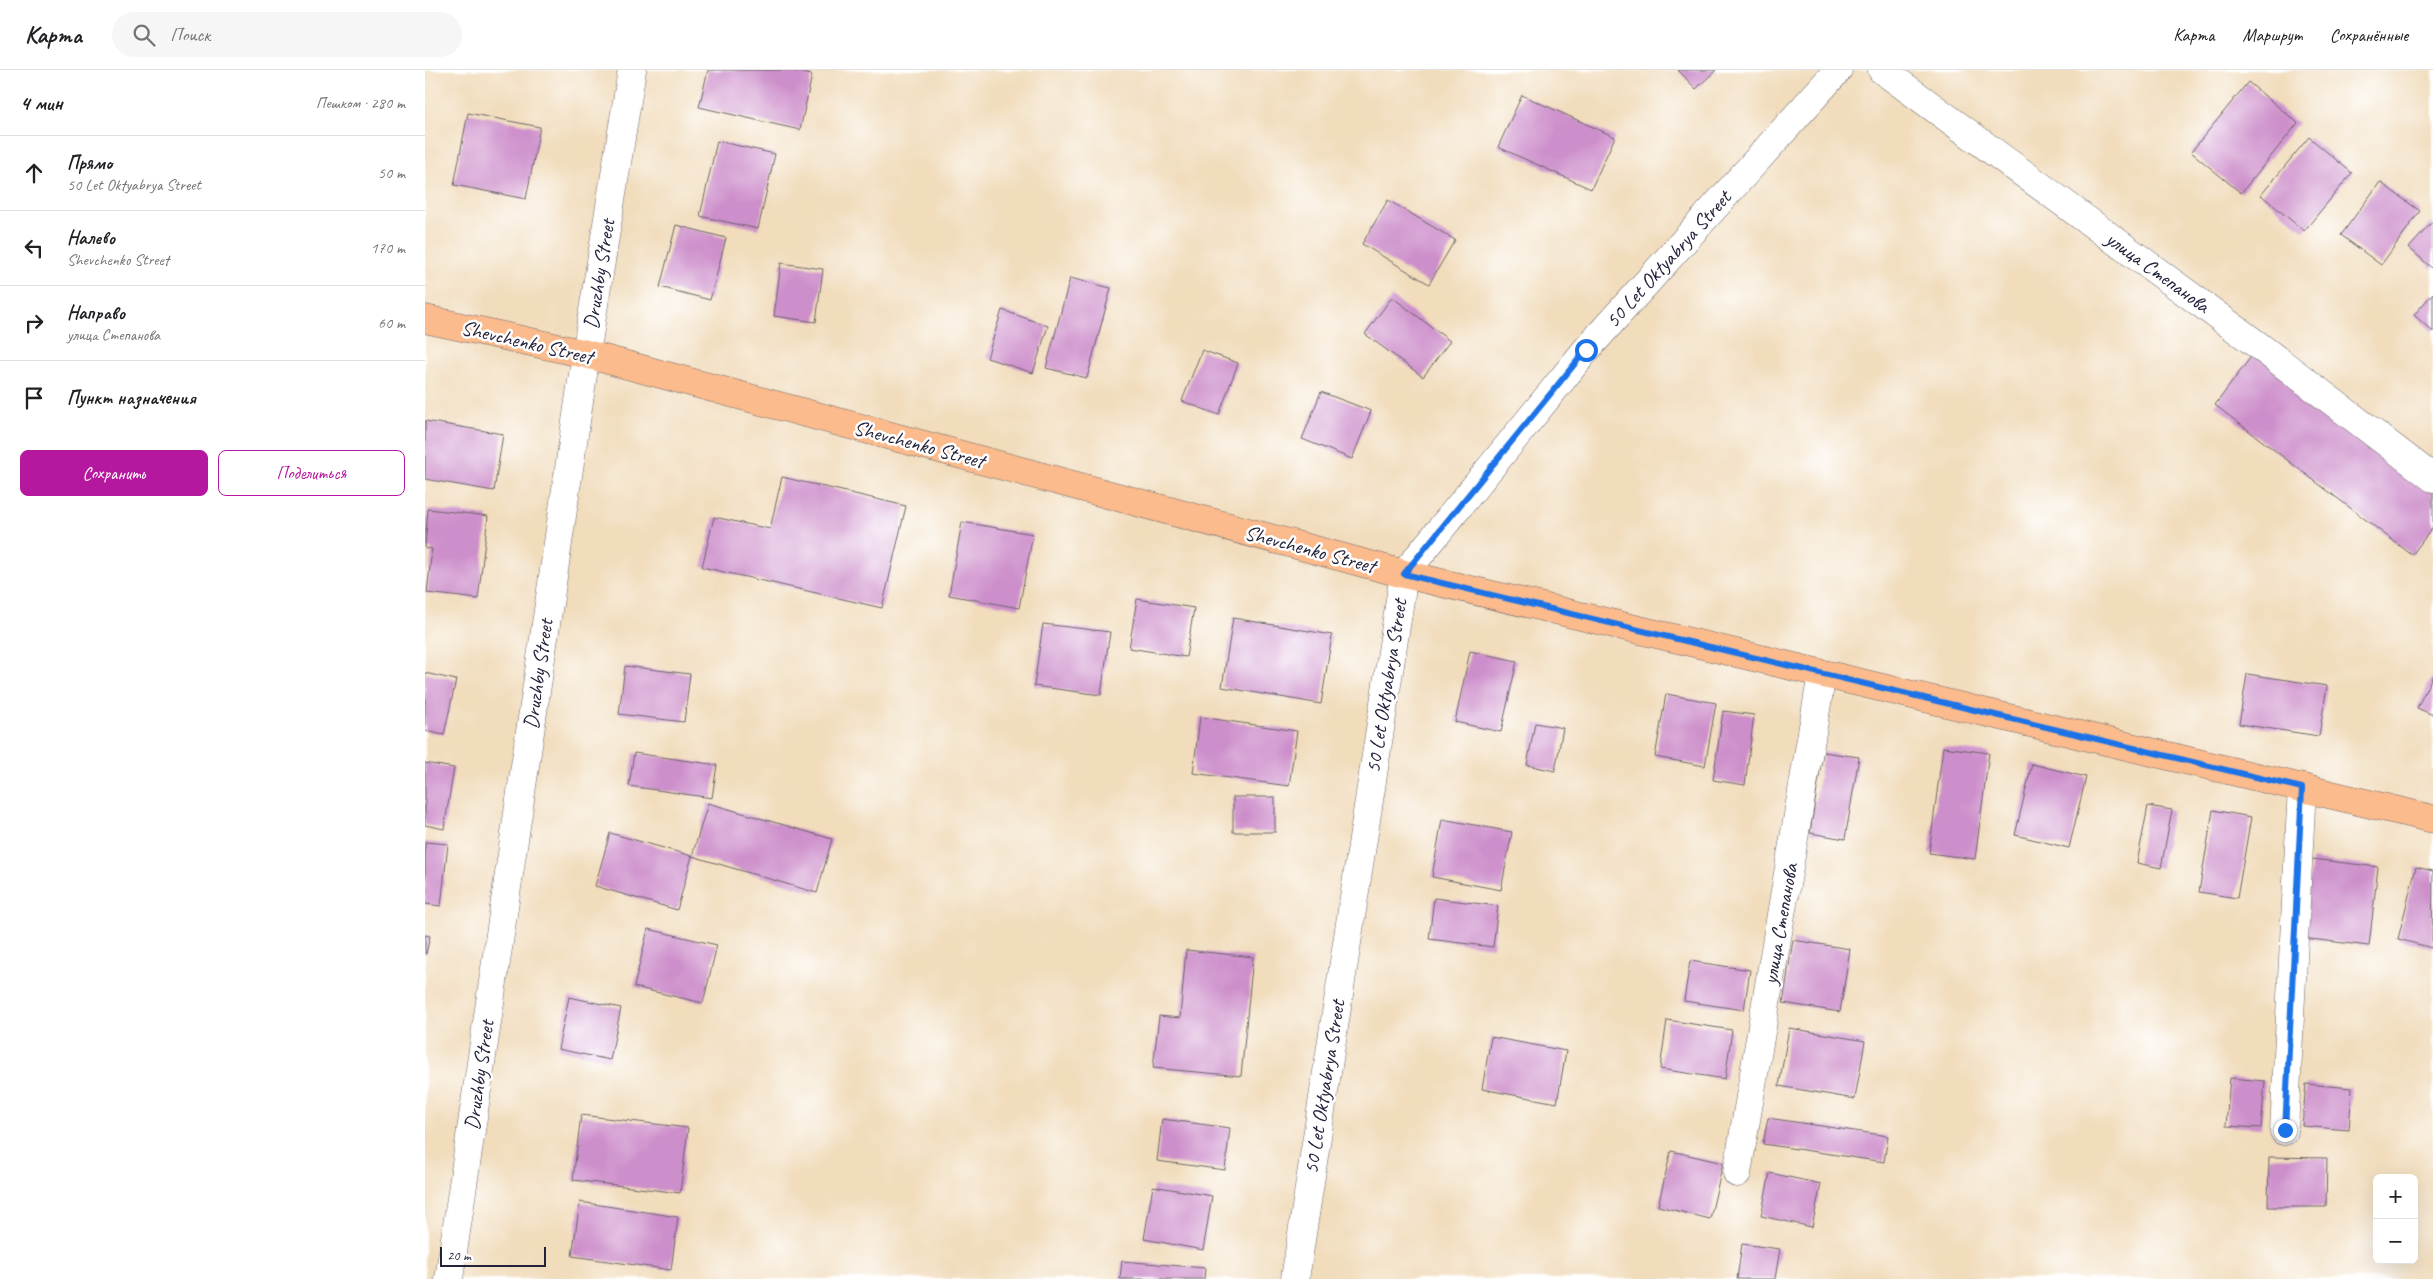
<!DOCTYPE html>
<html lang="ru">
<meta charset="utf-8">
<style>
body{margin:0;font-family:Caveat,sans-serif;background:#f6f6f6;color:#202124}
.controls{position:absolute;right:15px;bottom:15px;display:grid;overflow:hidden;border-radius:8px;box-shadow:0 5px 20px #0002}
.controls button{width:45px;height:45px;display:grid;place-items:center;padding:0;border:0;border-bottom:1px solid #e0e0e0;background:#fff;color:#202124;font:25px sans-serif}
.scale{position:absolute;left:15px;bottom:12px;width:106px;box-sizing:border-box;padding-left:5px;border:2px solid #22223b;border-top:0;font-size:14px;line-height:18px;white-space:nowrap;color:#22223b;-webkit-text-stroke:4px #fff;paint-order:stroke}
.stop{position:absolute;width:15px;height:15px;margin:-11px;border:4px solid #1a73e8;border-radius:50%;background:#fff}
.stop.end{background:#1a73e8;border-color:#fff;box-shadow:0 1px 5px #0008}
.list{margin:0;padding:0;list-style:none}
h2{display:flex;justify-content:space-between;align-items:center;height:65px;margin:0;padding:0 20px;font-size:21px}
h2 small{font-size:16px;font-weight:400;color:#757577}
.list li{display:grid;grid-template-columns:32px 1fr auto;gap:15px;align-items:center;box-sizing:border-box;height:75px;padding:0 20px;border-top:1px solid #e0e0e0}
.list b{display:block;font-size:19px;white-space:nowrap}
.list p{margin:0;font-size:16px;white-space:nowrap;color:#757577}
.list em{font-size:16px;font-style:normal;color:#757577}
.actions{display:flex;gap:10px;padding:15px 20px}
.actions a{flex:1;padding:11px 0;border:1px solid #b5179e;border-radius:8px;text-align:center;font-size:18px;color:#b5179e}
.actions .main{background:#b5179e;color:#fff}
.icon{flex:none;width:28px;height:28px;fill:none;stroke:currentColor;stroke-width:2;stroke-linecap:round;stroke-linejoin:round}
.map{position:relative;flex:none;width:2008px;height:1209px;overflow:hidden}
header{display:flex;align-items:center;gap:30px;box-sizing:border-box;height:70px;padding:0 25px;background:#fff;border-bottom:1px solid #e0e0e0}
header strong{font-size:24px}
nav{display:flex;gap:28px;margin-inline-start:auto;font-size:18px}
.search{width:350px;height:45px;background:#f6f6f6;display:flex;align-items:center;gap:12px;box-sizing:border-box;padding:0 18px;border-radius:28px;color:#757577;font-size:19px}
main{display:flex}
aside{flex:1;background:#fff}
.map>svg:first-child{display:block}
.building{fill:#cd8fcb}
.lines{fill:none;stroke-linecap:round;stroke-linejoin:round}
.minor-casing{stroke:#6a6368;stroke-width:29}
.major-casing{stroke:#6a6368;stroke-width:29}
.minor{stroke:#fff;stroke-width:28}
.major{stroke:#fbbb8c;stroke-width:28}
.route{stroke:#1a73e8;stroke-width:6}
.labels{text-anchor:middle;stroke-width:5;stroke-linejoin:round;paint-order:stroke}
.street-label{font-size:21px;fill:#22223b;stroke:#fff}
</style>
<header>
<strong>Карта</strong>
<div class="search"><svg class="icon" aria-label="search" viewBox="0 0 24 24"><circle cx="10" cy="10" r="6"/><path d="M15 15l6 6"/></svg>Поиск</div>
<nav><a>Карта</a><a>Маршрут</a><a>Сохранённые</a></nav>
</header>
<main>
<aside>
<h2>4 мин<small>Пешком · 280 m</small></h2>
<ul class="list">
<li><svg class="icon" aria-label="ahead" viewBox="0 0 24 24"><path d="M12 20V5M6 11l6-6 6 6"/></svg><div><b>Прямо</b><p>50 Let Oktyabrya Street</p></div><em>50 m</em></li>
<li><svg class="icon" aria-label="left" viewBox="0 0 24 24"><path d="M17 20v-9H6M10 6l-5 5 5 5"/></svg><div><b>Налево</b><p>Shevchenko Street</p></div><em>170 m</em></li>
<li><svg class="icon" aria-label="right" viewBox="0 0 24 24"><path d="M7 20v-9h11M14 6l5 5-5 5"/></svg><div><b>Направо</b><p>улица Степанова</p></div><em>60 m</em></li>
<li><svg class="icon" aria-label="arrive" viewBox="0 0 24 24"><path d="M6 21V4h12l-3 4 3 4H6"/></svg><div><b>Пункт назначения</b></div></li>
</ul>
<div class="actions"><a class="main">Сохранить</a><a>Поделиться</a></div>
</aside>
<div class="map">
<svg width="2008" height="1209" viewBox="0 0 2008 1209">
<rect width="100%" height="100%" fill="#fff"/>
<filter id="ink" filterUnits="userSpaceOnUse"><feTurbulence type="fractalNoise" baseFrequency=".02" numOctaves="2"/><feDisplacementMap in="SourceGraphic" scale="10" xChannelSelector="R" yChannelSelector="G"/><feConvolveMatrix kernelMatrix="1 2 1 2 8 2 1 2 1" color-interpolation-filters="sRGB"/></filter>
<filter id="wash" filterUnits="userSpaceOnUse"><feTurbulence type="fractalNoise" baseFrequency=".0096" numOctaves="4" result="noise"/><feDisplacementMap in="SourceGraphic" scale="20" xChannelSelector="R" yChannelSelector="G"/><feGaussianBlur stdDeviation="1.12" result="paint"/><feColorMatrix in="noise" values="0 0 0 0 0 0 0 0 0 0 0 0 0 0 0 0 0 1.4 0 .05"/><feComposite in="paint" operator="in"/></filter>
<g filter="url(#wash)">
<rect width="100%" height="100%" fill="#f1dcbb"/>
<g id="blocks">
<g class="building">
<path d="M283,0H364L387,5L375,60L274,37Z"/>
<path d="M1253,0H1291L1271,19Z"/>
<path d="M1823,12L1873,53L1816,123L1766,82Z"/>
<path d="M1097,25L1190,67L1166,119L1073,77Z"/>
<path d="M43,43L115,57L101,129L29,115Z"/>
<path d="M1884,67L1927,103L1879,161L1836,125Z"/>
<path d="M292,71L350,84L333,159L275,146Z"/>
<path d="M1955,112L1995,141L1956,195L1916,165Z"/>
<path d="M963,130L1030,170L1004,214L937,174Z"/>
<path d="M2008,151V199L1984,178Z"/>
<path d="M251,155L301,168L285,230L235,217Z"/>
<path d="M356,193L398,199L391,252L349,246Z"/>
<path d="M645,208L686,218L662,308L621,298Z"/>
<path d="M2008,223V262L1989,245Z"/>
<path d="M967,227L1025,271L998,307L940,264Z"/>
<path d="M577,240L623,256L608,303L562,288Z"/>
<path d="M1834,276L2008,408V457L1987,485L1790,335Z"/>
<path d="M777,280L813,293L794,345L757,331Z"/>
<path d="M896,322L946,341L927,389L877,369Z"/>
<path d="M0,351L78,364L69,421L0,409Z"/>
<path d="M357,407L481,436L457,538L277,497L289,447L345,459Z"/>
<path d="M3,439L63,446L53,529L2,523L7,479L0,478Z"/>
<path d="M537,452L608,464L594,538L524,525Z"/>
<path d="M712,529L769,538L761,587L704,578Z"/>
<path d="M808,548L907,565L896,634L797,617Z"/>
<path d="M618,554L685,562L676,625L609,616Z"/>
<path d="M1045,581L1092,591L1076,662L1030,652Z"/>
<path d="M200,596L265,604L259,652L194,644Z"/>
<path d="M0,603L31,610L19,665L0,661Z"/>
<path d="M1822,604L1902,616L1894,666L1814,654Z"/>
<path d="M2008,605V645L1992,638Z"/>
<path d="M1241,624L1291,633L1280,696L1230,687Z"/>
<path d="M1298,641L1329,645L1320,715L1288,710Z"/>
<path d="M775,647L872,661L864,716L768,703Z"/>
<path d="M1110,653L1138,658L1130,701L1102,695Z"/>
<path d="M1518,677L1564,683L1550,789L1504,783Z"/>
<path d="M1398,682L1434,687L1420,769L1385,763Z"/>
<path d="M209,683L292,695L287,728L204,716Z"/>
<path d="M0,693L29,698L19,759L0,755Z"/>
<path d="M1607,694L1661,707L1644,778L1590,765Z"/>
<rect x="808" y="727" width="42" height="35"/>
<path d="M283,733L407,769L392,823L267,786Z"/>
<path d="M1723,736L1747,740L1736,798L1712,793Z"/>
<path d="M1788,740L1826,747L1812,828L1774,822Z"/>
<path d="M1017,749L1087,762L1076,820L1007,807Z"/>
<path d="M185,763L267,786L252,840L170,816Z"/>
<path d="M0,772L23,774L16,836L0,834Z"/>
<path d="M1887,789L1953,797L1944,876L1877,868Z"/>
<path d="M1991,797L2008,801L2007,878L1973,869Z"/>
<path d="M1009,828L1073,836L1068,877L1004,869Z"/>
<path d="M223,859L292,875L278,933L209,917Z"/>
<path d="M0,865L5,866L1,884H0Z"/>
<path d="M1368,870L1425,879L1415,942L1358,933Z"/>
<path d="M761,880L828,887L816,1006L728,998L734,946L755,948Z"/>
<path d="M1265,891L1325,900L1319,940L1259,931Z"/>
<path d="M144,927L196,938L185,990L133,979Z"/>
<path d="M1242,950L1307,960L1300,1009L1235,999Z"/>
<path d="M1364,958L1440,971L1430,1029L1354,1016Z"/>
<path d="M1066,967L1141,981L1132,1033L1057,1019Z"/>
<path d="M1805,1008L1840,1011L1836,1058L1801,1056Z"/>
<path d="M1881,1014L1927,1018L1924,1060L1877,1056Z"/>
<path d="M156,1045L263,1058L255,1123L148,1110Z"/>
<path d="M1343,1048L1463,1066L1459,1092L1338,1074Z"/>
<path d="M737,1049L805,1058L800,1100L732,1091Z"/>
<path d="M1246,1081L1298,1093L1285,1149L1233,1136Z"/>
<path d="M1844,1087L1902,1088L1901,1137H1843Z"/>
<path d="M1345,1103L1396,1114L1387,1157L1336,1146Z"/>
<path d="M728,1116L787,1126L778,1180L719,1169Z"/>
<path d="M155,1132L253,1147L246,1200L147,1186Z"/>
<path d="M1317,1174L1355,1179L1350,1209H1312Z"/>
<path d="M697,1191L780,1198L779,1209H695Z"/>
</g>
</g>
</g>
<g filter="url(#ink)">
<use href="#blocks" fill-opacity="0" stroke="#6a6368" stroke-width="1"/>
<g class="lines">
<defs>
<g id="minor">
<path d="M1457,0L1834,276L2008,408"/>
<path d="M1859,1061L1877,718"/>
<path d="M1312,1103L1397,604"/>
<path d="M24,1209L161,284L207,0"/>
<path d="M870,1209L979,504L1161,280L1413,0"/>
</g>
<path id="major" d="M0,249L161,284L979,504L2008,749"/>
</defs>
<use href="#minor" class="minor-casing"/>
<use href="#major" class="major-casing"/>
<use href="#minor" class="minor"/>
<use href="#major" class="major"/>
</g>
</g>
<g class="lines" filter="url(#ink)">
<path class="route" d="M1161,280L979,504L1877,718L1860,1060"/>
</g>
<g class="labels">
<g class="street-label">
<text transform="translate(1243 189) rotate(-48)" y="7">50 Let Oktyabrya Street</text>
<text transform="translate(1733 202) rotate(36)" y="7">улица Степанова</text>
<text transform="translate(174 204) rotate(-81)" y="7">Druzhby Street</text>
<text transform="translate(102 272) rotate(13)" y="7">Shevchenko Street</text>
<text transform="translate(494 374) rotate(15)" y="7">Shevchenko Street</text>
<text transform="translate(885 479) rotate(15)" y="7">Shevchenko Street</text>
<text transform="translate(113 604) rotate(-82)" y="7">Druzhby Street</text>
<text transform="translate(961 616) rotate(-81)" y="7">50 Let Oktyabrya Street</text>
<text transform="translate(1355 854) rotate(-80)" y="7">улица Степанова</text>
<text transform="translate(54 1005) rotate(-82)" y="7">Druzhby Street</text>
<text transform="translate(899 1017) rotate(-81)" y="7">50 Let Oktyabrya Street</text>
</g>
</g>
</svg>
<div class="controls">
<button>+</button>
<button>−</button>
</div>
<div class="scale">20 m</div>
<div class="stop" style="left:1161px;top:280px"></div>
<div class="stop end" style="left:1860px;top:1060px"></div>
</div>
</main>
